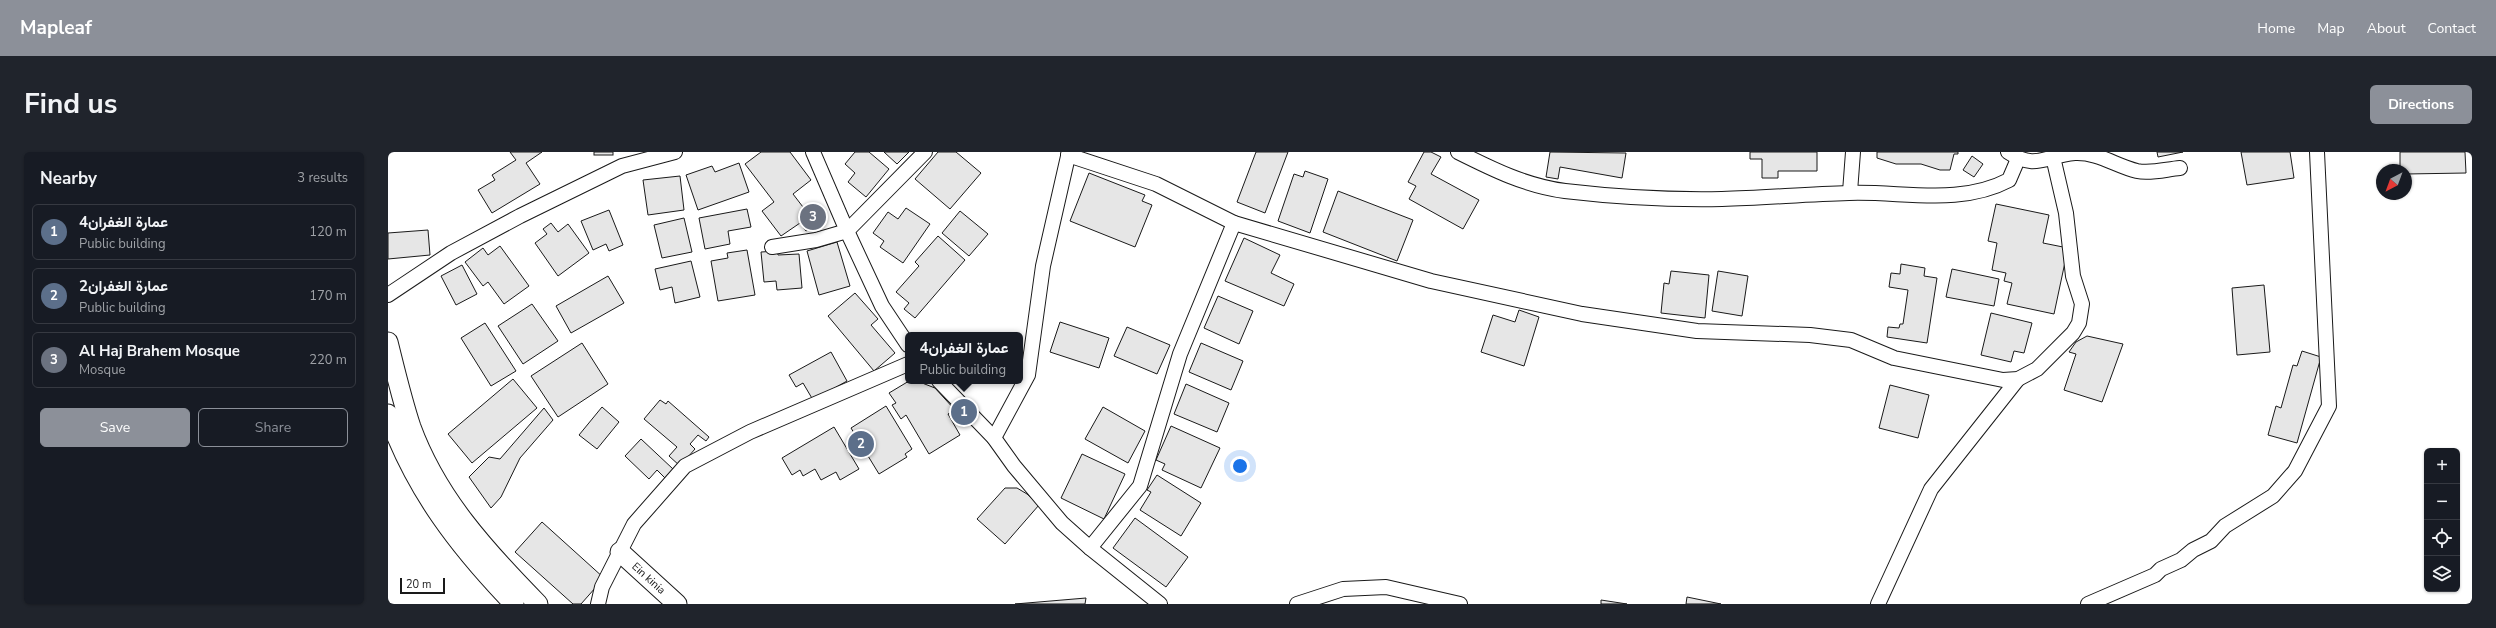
<!DOCTYPE html>
<meta charset="utf-8">
<style>
body{margin:0;font-family:"Nunito Sans",Vazirmatn,sans-serif;background:#20242c;color:#f1f3f6}
.controls{position:absolute;right:12px;bottom:12px;display:grid;overflow:hidden;border-radius:6px;box-shadow:0 1px 3px #0004}
.controls button{width:36px;height:36px;display:grid;place-items:center;padding:0;border:0;border-bottom:1px solid #363941;background:#171b24;color:#f1f3f6;font:20px sans-serif}
.compass{position:absolute;left:1988px;top:12px;width:36px;height:36px;border-radius:50%;background:#171b24;box-shadow:0 1px 3px #0004;rotate:221deg}
.scale{position:absolute;left:12px;bottom:10px;width:45px;box-sizing:border-box;padding-left:4px;border:2px solid #1a1a1a;border-top:0;font-size:11px;line-height:14px;white-space:nowrap;color:#1a1a1a;-webkit-text-stroke:3px #fff;paint-order:stroke}
.you{position:absolute;left:852px;top:314px;width:14px;height:14px;margin:-10px;border:3px solid #fff;border-radius:50%;background:#1a73e8;box-shadow:0 0 0 6px #1a73e833}
.badge{display:grid;place-items:center;width:26px;height:26px;border-radius:50%;background:#8c9099;color:#fff;font-size:13px;font-weight:700}
.pin{position:absolute;translate:-50% -50%;border:2px solid #fff;box-shadow:0 1px 4px #0006}
.popup{position:absolute;left:517px;top:180px;width:118px;height:52px;box-sizing:border-box;display:grid;place-content:center;border-radius:6px;background:#171b24;filter:drop-shadow(0 1px 3px #0005);font-size:13px;white-space:nowrap;color:#9ea1a6}
.popup b{font-size:15px;color:#f1f3f6}
.popup::after{content:'';position:absolute;left:50%;top:100%;margin-left:-8px;border:8px solid transparent;border-top-color:#171b24}
.list{margin:0;padding:0;list-style:none}
h2{display:flex;justify-content:space-between;align-items:center;height:52px;margin:0;padding:0 16px;font-size:17px}
h2 small{font-size:13px;font-weight:400;color:#9ea1a6}
.list li{display:grid;grid-template-columns:26px 1fr auto;gap:12px;align-items:center;box-sizing:border-box;height:56px;margin:0 8px 8px;padding:0 8px;border:1px solid #363941;border-radius:6px}
.list b{display:block;font-size:15px;white-space:nowrap}
.list p{margin:0;font-size:13px;white-space:nowrap;color:#9ea1a6}
.list em{font-size:13px;font-style:normal;color:#9ea1a6}
.actions{display:flex;gap:8px;padding:12px 16px}
.actions a{flex:1;padding:9px 0;border:1px solid #8c9099;border-radius:6px;text-align:center;font-size:14px;color:#8c9099}
.actions .main{background:#8c9099;color:#fff}
.icon{flex:none;width:22px;height:22px;fill:none;stroke:currentColor;stroke-width:2;stroke-linecap:round;stroke-linejoin:round}
.map{position:relative;flex:none;width:2084px;height:452px;overflow:hidden;border-radius:6px}
header{display:flex;align-items:center;gap:24px;box-sizing:border-box;height:56px;padding:0 20px;background:#8c9099;color:#fff}
header strong{font-size:19px}
nav{display:flex;gap:22px;margin-inline-start:auto;font-size:14px}
.intro{display:flex;align-items:center;justify-content:space-between;box-sizing:border-box;height:96px;padding:0 24px}
h1{margin:0;font-size:28px}
.button{padding:10px 18px;border-radius:6px;background:#8c9099;color:#fff;font-size:14px;font-weight:700}
main{display:flex;gap:24px;padding:0 24px}
aside{flex:1;background:#171b24;border-radius:6px;box-shadow:0 1px 3px #0004}
.map>svg:first-child{display:block}
.building{fill:#e6e6e6;stroke:#1a1a1a}
.lines{fill:none;stroke-linecap:round;stroke-linejoin:round}
.street-casing{stroke:#1a1a1a;stroke-width:16}
.secondary-casing{stroke:#1a1a1a;stroke-width:21}
.street{stroke:#fff;stroke-width:14}
.secondary{stroke:#fff;stroke-width:19}
.labels{text-anchor:middle;stroke-width:3;stroke-linejoin:round;paint-order:stroke}
.street-label{font-size:11px;fill:#1a1a1a;stroke:#fff}
</style>
<header>
<strong>Mapleaf</strong>
<nav><a>Home</a><a>Map</a><a>About</a><a>Contact</a></nav>
</header>
<div class="intro"><h1>Find us</h1><a class="button">Directions</a></div>
<main>
<aside>
<h2>Nearby<small>3 results</small></h2>
<ul class="list">
<li><span class="badge" style="background:#5c6f8a">1</span><div><b>عمارة الغفران4</b><p>Public building</p></div><em>120 m</em></li>
<li><span class="badge" style="background:#5c6f8a">2</span><div><b>عمارة الغفران2</b><p>Public building</p></div><em>170 m</em></li>
<li><span class="badge" style="background:#6b7280">3</span><div><b>Al Haj Brahem Mosque</b><p>Mosque</p></div><em>220 m</em></li>
</ul>
<div class="actions"><a class="main">Save</a><a>Share</a></div>
</aside>
<div class="map">
<svg width="2084" height="452" viewBox="0 0 2084 452">
<rect width="100%" height="100%" fill="#fff"/>
<g class="building">
<path d="M122,0H154L138,11L152,32L104,61L90,38L107,28L104,23L128,8Z"/>
<rect x="206" y="0" width="19" height="3"/>
<path d="M373,0H402L423,28L405,42L428,72L418,79L412,71L393,84L374,59L386,50L357,12Z"/>
<path d="M467,0H481L501,17L478,45L460,30L467,21L457,12Z"/>
<path d="M496,0H521L509,12Z"/>
<path d="M550,0H568L593,21L562,57L527,27Z"/>
<path d="M868,0H900L877,61L849,50Z"/>
<path d="M1036,0H1043L1053,5L1043,22L1091,48L1075,77L1021,47L1028,34L1020,30Z"/>
<path d="M1162,0L1238,1L1234,26L1172,15L1170,27L1158,25Z"/>
<path d="M1362,0H1429V19H1390V26H1374V7H1362Z"/>
<path d="M1489,0H1570V2H1566L1562,18H1552L1533,12H1508L1489,6Z"/>
<path d="M1769,0H1795L1770,5Z"/>
<path d="M1853,0H1902L1906,26L1859,33Z"/>
<path d="M2012,0H2077L2078,21L2018,22V18H2012Z"/>
<path d="M1584,4L1595,12L1586,25L1575,18Z"/>
<path d="M351,11L361,40L310,58L298,23L324,14L327,20Z"/>
<path d="M917,19L940,27L922,81L890,69L906,22L915,25Z"/>
<path d="M701,21L757,43L754,49L764,53L747,95L682,69Z"/>
<path d="M292,24L296,58L260,63L255,28Z"/>
<path d="M950,39L1025,68L1009,109L935,80Z"/>
<path d="M1608,52L1661,63L1655,91L1680,96L1666,162L1619,152L1624,131L1616,129L1618,121L1604,118L1609,91L1600,89Z"/>
<path d="M518,56L542,72L515,111L492,95L496,89L485,81L500,60L510,67Z"/>
<path d="M359,57L363,75L340,79L342,92L317,97L311,66Z"/>
<path d="M221,58L235,93L221,99L218,92L205,98L193,69Z"/>
<path d="M572,59L600,82L581,104L554,81Z"/>
<path d="M296,66L304,100L274,106L266,73Z"/>
<path d="M163,71L170,80L180,72L201,101L170,124L147,91L159,82L155,77Z"/>
<path d="M40,78L42,103L0,107V81Z"/>
<path d="M550,84L577,108L527,166L516,157L521,151L508,140L531,114L527,110Z"/>
<path d="M856,86L892,103L883,121L906,132L896,154L837,129Z"/>
<path d="M449,90L462,134L431,143L419,99Z"/>
<path d="M112,94L141,134L116,152L100,130L95,134L77,110L95,96L100,103Z"/>
<path d="M359,98L367,143L330,149L323,109L340,106L339,101Z"/>
<path d="M389,99L390,103L411,102L414,136L389,138L388,129L376,130L373,100Z"/>
<path d="M303,109L312,145L287,151L284,135L272,138L267,117Z"/>
<path d="M1513,112L1537,116L1536,124L1549,126L1539,191L1499,185L1500,175L1511,176L1512,172H1515L1520,138L1501,135L1503,121L1512,122Z"/>
<path d="M74,113L89,142L68,153L53,124Z"/>
<path d="M1564,117L1611,127L1606,154L1558,145Z"/>
<path d="M1283,119L1321,123L1317,166L1273,161L1276,131L1281,132Z"/>
<path d="M1330,119L1360,124L1354,164L1324,159Z"/>
<path d="M220,124L236,151L183,181L168,154Z"/>
<path d="M1876,133L1882,200L1849,203L1844,136Z"/>
<path d="M467,141L490,167L483,173L507,201L486,219L440,164Z"/>
<path d="M830,144L865,159L851,192L816,176Z"/>
<path d="M144,152L170,189L135,212L110,174Z"/>
<path d="M1131,158L1151,165L1136,214L1093,200L1105,163L1127,170Z"/>
<path d="M1603,161L1644,171L1636,201L1626,199L1623,210L1593,203Z"/>
<path d="M672,170L721,186L711,216L662,200Z"/>
<path d="M97,171L128,219L103,234L73,186Z"/>
<path d="M739,175L782,193L769,222L726,204Z"/>
<path d="M1699,184L1735,192L1714,250L1676,238L1688,202L1681,200L1688,190Z"/>
<path d="M194,191L220,232L170,265L143,224Z"/>
<path d="M813,191L855,209L843,238L801,220Z"/>
<path d="M1914,199L1933,205L1909,291L1880,283L1888,254L1893,256L1905,213L1909,214Z"/>
<path d="M443,200L459,229L425,248L415,231L408,235L401,223Z"/>
<path d="M125,227L149,256L84,311L60,282Z"/>
<path d="M521,229H529L547,236L567,258L560,262L572,283L541,302L518,263L513,267L504,253L508,251L501,241Z"/>
<path d="M798,232L841,251L829,280L786,262Z"/>
<path d="M1502,233L1541,243L1530,286L1491,276Z"/>
<path d="M272,248L278,252L280,249L321,285L318,289L310,283L302,292L307,297L292,314L281,304L289,295L256,267Z"/>
<path d="M498,254L524,297L517,302L519,305L491,322L463,276Z"/>
<path d="M214,255L231,270L209,297L191,283Z"/>
<path d="M715,255L757,279L740,311L697,287Z"/>
<path d="M156,256L165,268L132,306L113,345L103,356L81,325L101,305L112,307Z"/>
<path d="M783,274L832,296L813,336L774,318L777,312L768,308Z"/>
<path d="M446,275L471,317L452,328L448,320L433,328L427,317L415,324L412,318L404,323L394,306Z"/>
<path d="M253,287L285,317L277,326L269,318L261,327L237,304Z"/>
<path d="M694,302L737,322L716,367L673,346Z"/>
<path d="M769,323L813,351L793,384L752,358L763,340L759,338Z"/>
<path d="M617,336H629L639,342L651,353L617,392L589,367Z"/>
<path d="M747,366L800,405L778,435L725,396Z"/>
<path d="M154,370L216,426L193,452H185L127,400Z"/>
<path d="M1299,445L1333,452H1298Z"/>
<path d="M698,446L697,452H627Z"/>
<path d="M1213,448L1239,452H1213Z"/>
</g>
<g class="lines">
<defs>
<g id="street">
<path d="M425,0L459,79L494,154L520,193"/>
<path d="M1070,0C1104,17 1138,34 1177,39C1228,45 1282,48 1334,47C1376,46 1419,42 1461,41C1515,39 1572,54 1621,28L1630,7"/>
<path d="M1620,0C1648,19 1658,3 1687,1C1710,0 1728,14 1749,19C1763,22 1779,17 1792,16"/>
<path d="M680,3L768,32L846,71L1043,129L1194,162L1309,179L1422,183L1463,188L1506,206L1615,228L1630,227L1649,217L1685,181L1691,171L1694,152L1685,124L1678,61L1665,5"/>
<path d="M1462,40L1465,0"/>
<path d="M384,95L428,88L459,79L537,0"/>
<path d="M0,143L63,101L132,64L234,14L287,0"/>
<path d="M551,229L606,286L626,314L674,371L702,396L772,452"/>
<path d="M606,286L640,223L655,114L681,0"/>
<path d="M702,396L752,334L792,202L846,71"/>
<path d="M210,452L214,435L246,372L297,314L362,280L520,212"/>
<path d="M909,452L955,437L998,435L1072,452"/>
<path d="M1490,452L1543,337L1630,227"/>
<path d="M1700,452L1767,423L1773,417L1793,408L1805,398L1823,389L1837,374L1885,344L1907,319L1941,254L1929,0"/>
</g>
<g id="secondary">
<path d="M0,190C7,218 14,248 23,275C49,346 98,399 150,452"/>
<path d="M0,262C27,338 71,395 126,452"/>
<path d="M232,400L289,452"/>
</g>
</defs>
<use href="#street" class="street-casing"/>
<use href="#secondary" class="secondary-casing"/>
<use href="#street" class="street"/>
<use href="#secondary" class="secondary"/>
</g>
<g class="labels">
<g class="street-label">
<text transform="translate(261 426) rotate(42)" y="4">Ein kinia</text>
</g>
</g>
</svg>
<div class="controls">
<button>+</button>
<button>−</button>
<button><svg class="icon" aria-label="locate" viewBox="0 0 24 24"><circle cx="12" cy="12" r="6"/><path d="M12 2v4M12 18v4M2 12h4M18 12h4"/></svg></button>
<button><svg class="icon" aria-label="layers" viewBox="0 0 24 24"><path d="M12 4l9 5-9 5-9-5zM3 14l9 5 9-5"/></svg></button>
</div>
<svg class="compass" viewBox="-18 -18 36 36"><path d="M0-13l5 13h-10z" fill="#e53935"/><path d="M0 13l5-13h-10z" fill="#9ea1a6"/></svg>
<div class="scale">20 m</div>
<div class="you"></div>
<div class="pin badge" style="left:576px;top:260px;background:#5c6f8a">1</div>
<div class="popup"><b>عمارة الغفران4</b>Public building</div>
<div class="pin badge" style="left:473px;top:292px;background:#5c6f8a">2</div>
<div class="pin badge" style="left:425px;top:65px;background:#6b7280">3</div>
</div>
</main>
